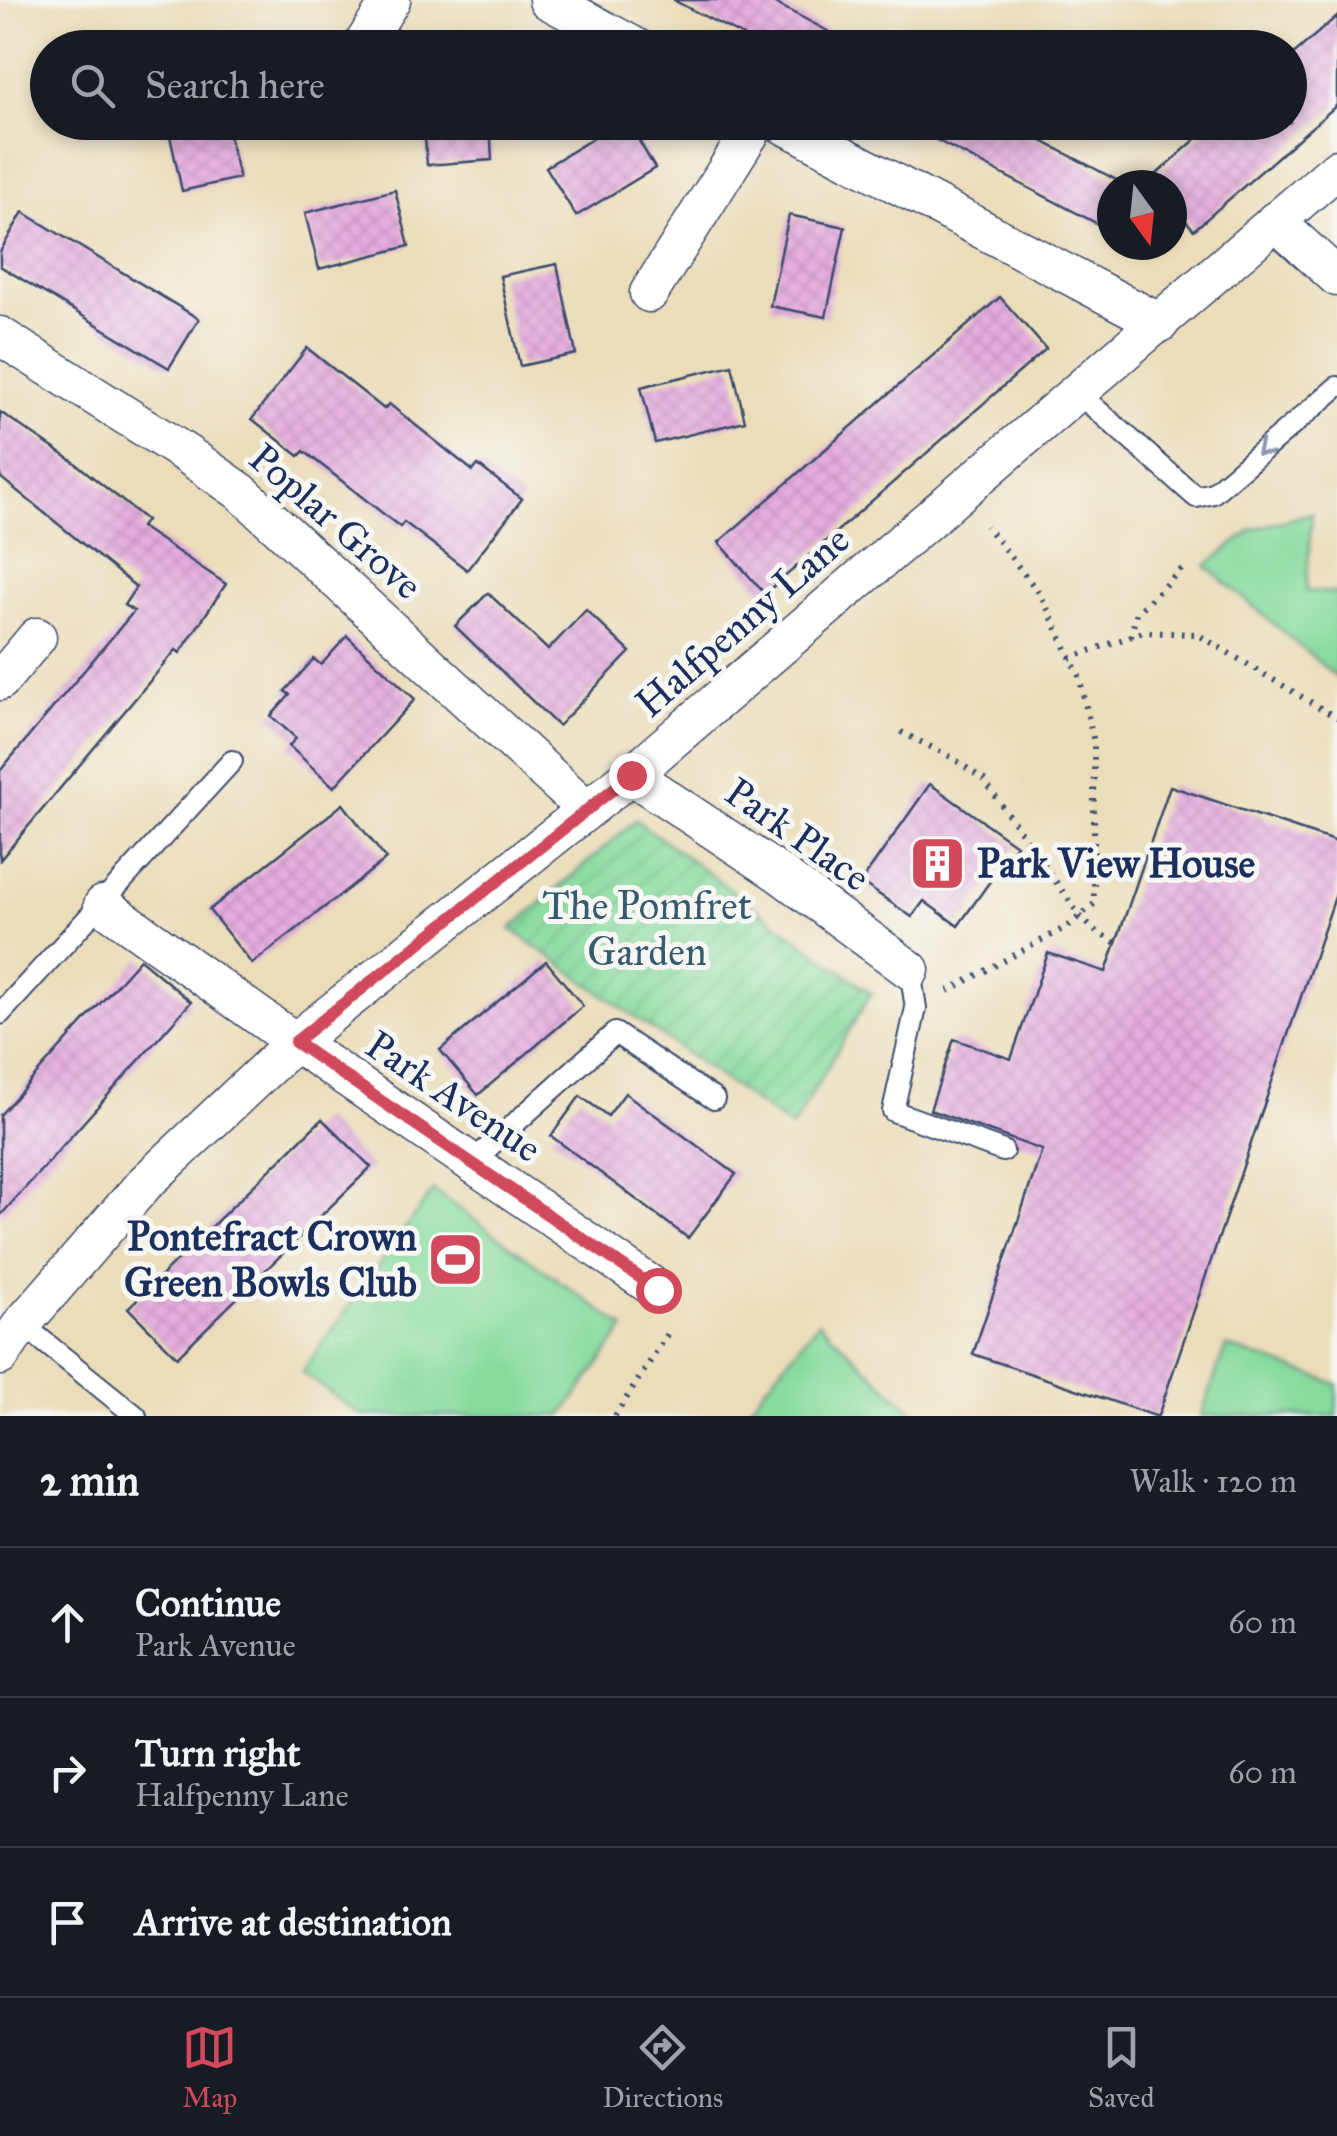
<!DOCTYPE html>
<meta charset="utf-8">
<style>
body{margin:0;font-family:"IM FELL Great Primer",serif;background:#242831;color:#f1f3f6}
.compass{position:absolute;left:1097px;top:170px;width:90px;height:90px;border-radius:50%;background:#171b24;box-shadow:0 5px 15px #0003;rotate:165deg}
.stop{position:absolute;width:30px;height:30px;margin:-22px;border:8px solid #d1495b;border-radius:50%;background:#fff}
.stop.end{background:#d1495b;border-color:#fff;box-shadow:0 2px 10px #0008}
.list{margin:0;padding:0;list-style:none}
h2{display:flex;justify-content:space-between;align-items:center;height:130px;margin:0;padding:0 40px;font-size:42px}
h2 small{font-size:32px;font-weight:400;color:#9ea1a6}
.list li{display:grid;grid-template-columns:65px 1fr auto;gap:30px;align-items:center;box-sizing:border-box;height:150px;padding:0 40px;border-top:2px solid #363941}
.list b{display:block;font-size:38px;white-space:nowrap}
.list p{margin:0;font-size:32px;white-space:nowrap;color:#9ea1a6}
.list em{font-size:32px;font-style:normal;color:#9ea1a6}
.icon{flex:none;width:55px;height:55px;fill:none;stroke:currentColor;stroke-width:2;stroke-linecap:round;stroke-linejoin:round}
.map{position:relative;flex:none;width:1337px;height:1416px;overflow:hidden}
.search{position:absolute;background:#171b24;box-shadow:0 5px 15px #0003;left:30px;right:30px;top:30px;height:110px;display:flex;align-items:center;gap:25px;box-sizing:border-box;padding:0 35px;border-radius:55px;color:#9ea1a6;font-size:38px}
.sheet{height:580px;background:#171b24}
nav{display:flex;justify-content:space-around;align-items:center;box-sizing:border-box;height:140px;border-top:2px solid #363941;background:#171b24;font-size:28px;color:#9ea1a6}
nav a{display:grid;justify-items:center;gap:5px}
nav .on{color:#d1495b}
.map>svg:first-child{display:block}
.green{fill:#87db9d;stroke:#51857e;stroke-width:2.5}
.garden{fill:url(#garden-furrows);stroke:#51857e;stroke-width:2.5}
.building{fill:url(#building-cross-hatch)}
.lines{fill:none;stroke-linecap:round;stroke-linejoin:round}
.service-casing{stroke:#3a496c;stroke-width:24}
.minor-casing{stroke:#3a496c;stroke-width:41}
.path{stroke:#3a496c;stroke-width:6;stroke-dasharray:2.5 8;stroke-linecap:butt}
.service{stroke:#fff;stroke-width:20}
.minor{stroke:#fff;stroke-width:38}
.oneway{stroke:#8d97ae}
.route{stroke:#d1495b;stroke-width:12}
.labels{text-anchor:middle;stroke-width:10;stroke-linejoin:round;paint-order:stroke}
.street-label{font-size:40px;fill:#1b2f5e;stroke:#f6f6f2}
.poi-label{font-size:40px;font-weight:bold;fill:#1b2f5e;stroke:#f6f6f2;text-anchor:start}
.park-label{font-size:40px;fill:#365a6e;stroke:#f6f6f2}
</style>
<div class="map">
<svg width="1337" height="1416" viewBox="0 0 1337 1416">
<defs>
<pattern id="garden-furrows" width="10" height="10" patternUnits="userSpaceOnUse" patternTransform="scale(2.5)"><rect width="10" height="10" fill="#87db9d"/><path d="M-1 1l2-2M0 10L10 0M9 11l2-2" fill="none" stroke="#74bc8a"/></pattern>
<pattern id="building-cross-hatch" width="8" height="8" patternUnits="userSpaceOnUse" patternTransform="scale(2.5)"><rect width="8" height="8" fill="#e5adde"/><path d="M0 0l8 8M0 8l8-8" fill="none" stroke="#c495c1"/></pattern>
</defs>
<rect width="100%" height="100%" fill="#f6f6f2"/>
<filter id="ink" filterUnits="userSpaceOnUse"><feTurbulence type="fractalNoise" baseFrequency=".01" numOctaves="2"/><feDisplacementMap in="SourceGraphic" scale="20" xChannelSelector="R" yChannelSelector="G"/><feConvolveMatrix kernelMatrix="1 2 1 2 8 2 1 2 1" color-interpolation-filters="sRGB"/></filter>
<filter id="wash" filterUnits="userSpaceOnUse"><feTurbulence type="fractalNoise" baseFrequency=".0048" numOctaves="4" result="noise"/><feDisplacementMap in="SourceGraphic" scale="40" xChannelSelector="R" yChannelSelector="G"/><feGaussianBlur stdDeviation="2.25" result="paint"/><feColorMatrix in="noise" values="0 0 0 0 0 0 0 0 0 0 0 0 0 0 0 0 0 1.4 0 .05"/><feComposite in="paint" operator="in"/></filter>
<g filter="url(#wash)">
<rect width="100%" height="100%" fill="#ebddb9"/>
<g class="green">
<path d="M1312,513L1306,591L1337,593V678L1206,566L1253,529Z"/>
<path d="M433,1190L625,1328L562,1416H362L302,1372Z"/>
<path d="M818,1322L918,1416H742Z"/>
<path d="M1226,1346L1337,1384V1416H1201Z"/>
</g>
<path class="garden" d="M636,820L871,993L792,1128L511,929Z"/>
<g id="blocks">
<g class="building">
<path d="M673,0H769L860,48H737L743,36Z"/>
<path d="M1337,16V105L1194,230L1172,205V185H1155L1150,180L1215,122H1290V57Z"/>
<path d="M167,122H226L239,178L182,191Z"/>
<path d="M424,122H490L492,160L427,165Z"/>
<path d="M620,122H628L655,168L576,216L546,167Z"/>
<path d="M902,122H1006L1122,183L1112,185V202L1100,225Z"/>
<path d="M395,190L409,246L319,269L305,213Z"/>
<path d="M23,212L199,319L169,368L0,266V252Z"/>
<path d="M789,215L845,227L826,317L770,306Z"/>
<path d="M557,264L576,354L520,366L500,276Z"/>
<path d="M1000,297L1046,349L765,594L719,542Z"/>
<path d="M307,348L384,409L389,404L473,471L478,465L522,499L467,570L404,522L400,527L304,451L299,456L252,419Z"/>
<path d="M732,365L745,421L655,443L641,387Z"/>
<path d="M0,412L74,462L146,520L141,527L226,584L180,653L176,650L0,860V771L134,611L124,605L136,587L0,477Z"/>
<path d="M488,593L548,650L586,610L630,652L558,726L455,626Z"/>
<path d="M347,636L415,699L334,787L289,746L296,738L271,716L290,695L285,691L314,659L321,665Z"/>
<path d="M930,784L1016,845L958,926L924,901L912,917L861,882Z"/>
<path d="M1170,786L1337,842V891L1158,1416H1155L973,1354L1042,1150L930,1110L954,1039L1011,1059L1048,953L1106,972Z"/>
<path d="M343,804L386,859L252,964L209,910Z"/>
<path d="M140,959L191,1002L0,1216V1115Z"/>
<path d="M546,961L583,1006L478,1095L440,1050Z"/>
<path d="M625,1093L736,1174L688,1238L551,1136L580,1096L608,1116Z"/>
<path d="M322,1119L371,1167L177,1357L128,1308Z"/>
</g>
</g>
</g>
<g filter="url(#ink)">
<use href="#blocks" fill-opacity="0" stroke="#3a496c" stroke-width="2.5"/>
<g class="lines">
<defs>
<g id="service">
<path d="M1078,393L1196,497L1213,493L1337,387"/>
<path d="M910,970L916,1008L893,1111L1003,1151"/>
<path d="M0,1014L232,761"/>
<path d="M471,1163L615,1033L714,1099"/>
<path d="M22,1324L136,1416"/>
</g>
<g id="minor">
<path d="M548,0L637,48"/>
<path d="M361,48L391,0"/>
<path d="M779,122L1160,323"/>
<path d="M1275,221L1337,277"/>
<path d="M649,293L757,122"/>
<path d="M0,336L188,455L241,492L586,809"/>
<path d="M0,681L37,637"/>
<path d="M631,775L780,874L910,970"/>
<path d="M103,905L295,1042L658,1290"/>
<path d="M0,1356L22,1324L144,1184L295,1042L631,775L1337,169"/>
</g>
</defs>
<use href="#service" class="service-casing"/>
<use href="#minor" class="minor-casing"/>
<g class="path">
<path d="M1131,636L1136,613L1187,564"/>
<path d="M1070,658L1143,632L1197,634L1337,718"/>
<path d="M901,732L953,758L984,780L1080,916L1095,931L1116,943"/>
<path d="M948,991L1068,926L1094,904V743L1079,676L1041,595L986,526"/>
<path d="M615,1416L671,1329"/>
</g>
<use href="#service" class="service"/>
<use href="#minor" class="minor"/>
</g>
<defs><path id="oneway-chevron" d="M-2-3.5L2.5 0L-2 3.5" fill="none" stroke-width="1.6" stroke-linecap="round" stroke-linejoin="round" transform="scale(2.5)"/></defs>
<use class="oneway" href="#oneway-chevron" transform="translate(1263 450) rotate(140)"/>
</g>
<g class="lines" filter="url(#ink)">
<path class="route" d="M631,775L295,1042L658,1290"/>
</g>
<defs>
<symbol id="building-square" viewBox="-11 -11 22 22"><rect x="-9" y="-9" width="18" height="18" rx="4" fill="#d1495b" stroke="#f6f6f2"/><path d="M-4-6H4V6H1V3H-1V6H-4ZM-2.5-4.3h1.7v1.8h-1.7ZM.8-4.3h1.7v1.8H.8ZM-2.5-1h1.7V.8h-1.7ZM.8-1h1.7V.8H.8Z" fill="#fff"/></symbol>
<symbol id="stadium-square" viewBox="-11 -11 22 22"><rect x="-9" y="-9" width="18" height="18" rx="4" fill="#d1495b" stroke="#f6f6f2"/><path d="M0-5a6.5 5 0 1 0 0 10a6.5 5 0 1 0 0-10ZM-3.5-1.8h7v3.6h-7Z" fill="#fff"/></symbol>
</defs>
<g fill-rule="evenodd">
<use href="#building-square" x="906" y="832" width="63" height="63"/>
<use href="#stadium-square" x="424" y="1228" width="63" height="63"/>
</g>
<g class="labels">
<g class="street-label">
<text transform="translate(336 521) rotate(41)" y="14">Poplar Grove</text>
<text transform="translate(742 621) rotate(-41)" y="14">Halfpenny Lane</text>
<text transform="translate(798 834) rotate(35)" y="14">Park Place</text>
<text transform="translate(454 1096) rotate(34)" y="14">Park Avenue</text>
</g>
<g class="poi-label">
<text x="977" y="877">Park View House</text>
<text x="417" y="1250" text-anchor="end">Pontefract Crown<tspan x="417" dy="46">Green Bowls Club</tspan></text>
</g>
<g class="park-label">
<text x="647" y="919">The Pomfret<tspan x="647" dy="46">Garden</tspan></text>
</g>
</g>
</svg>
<svg class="compass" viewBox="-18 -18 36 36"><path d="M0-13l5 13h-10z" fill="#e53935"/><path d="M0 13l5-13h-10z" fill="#9ea1a6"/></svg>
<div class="stop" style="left:658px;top:1290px"></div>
<div class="stop end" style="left:631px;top:775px"></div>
<div class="search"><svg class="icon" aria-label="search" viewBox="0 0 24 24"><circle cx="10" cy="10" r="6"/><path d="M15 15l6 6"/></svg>Search here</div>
</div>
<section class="sheet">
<h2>2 min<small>Walk · 120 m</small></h2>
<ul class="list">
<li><svg class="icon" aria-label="ahead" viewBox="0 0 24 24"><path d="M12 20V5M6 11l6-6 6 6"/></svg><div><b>Continue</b><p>Park Avenue</p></div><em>60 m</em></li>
<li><svg class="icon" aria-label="right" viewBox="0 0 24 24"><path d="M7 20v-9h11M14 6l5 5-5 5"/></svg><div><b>Turn right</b><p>Halfpenny Lane</p></div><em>60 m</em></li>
<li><svg class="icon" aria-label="arrive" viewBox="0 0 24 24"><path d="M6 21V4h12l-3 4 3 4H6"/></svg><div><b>Arrive at destination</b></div></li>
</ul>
</section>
<nav>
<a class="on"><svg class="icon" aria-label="map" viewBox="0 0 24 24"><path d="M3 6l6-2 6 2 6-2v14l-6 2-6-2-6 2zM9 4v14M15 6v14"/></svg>Map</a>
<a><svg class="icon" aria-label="directions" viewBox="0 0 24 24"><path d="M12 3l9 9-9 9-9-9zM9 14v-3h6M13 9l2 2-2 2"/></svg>Directions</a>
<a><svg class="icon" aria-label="saved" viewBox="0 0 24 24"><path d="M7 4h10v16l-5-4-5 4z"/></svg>Saved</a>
</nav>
